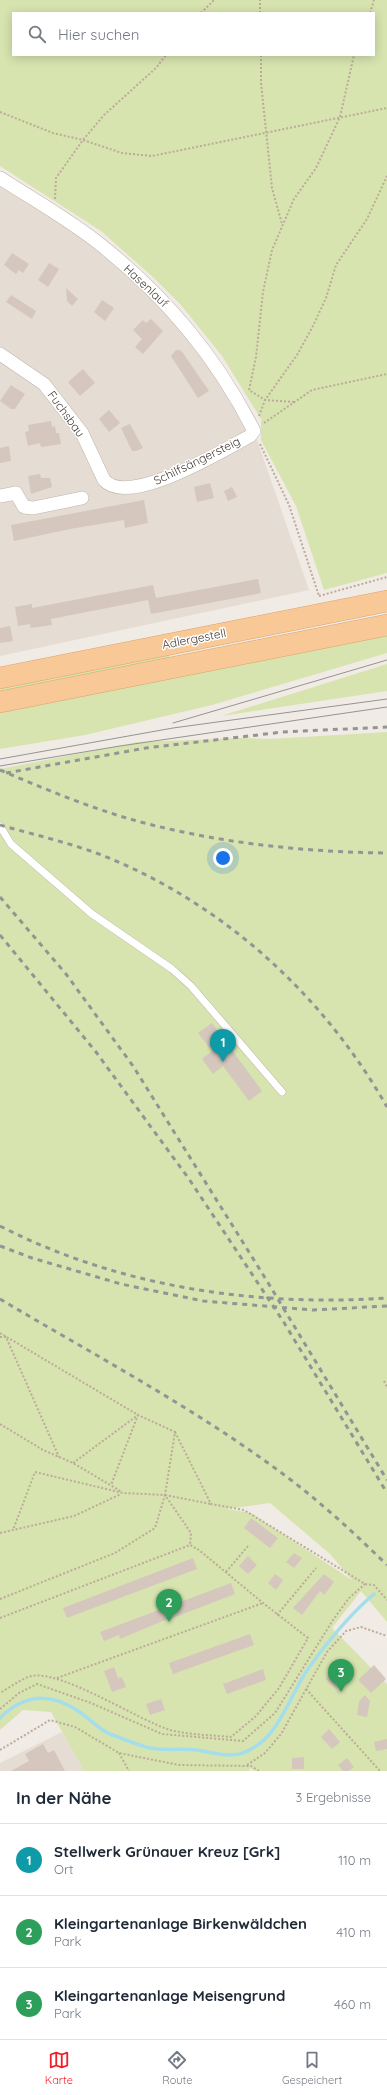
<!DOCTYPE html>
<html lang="de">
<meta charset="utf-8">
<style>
body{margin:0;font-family:Quicksand,sans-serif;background:#f2f2f3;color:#1f2937}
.you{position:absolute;left:223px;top:858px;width:14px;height:14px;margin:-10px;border:3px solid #fff;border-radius:50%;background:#1a73e8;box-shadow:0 0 0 6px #1a73e833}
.badge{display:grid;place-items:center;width:26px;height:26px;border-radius:50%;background:#ee1f2a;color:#fff;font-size:13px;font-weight:700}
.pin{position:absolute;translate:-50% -33px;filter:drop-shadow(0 1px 2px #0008)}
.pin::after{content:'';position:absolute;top:21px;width:14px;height:12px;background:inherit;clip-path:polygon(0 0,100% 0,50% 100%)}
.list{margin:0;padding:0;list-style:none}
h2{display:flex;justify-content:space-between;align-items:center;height:52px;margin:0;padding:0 16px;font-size:17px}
h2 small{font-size:13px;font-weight:400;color:#747a83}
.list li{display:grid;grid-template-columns:26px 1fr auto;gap:12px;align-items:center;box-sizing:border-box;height:72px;padding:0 16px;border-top:1px solid #e0e1e3}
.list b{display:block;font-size:15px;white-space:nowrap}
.list p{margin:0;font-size:13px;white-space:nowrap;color:#747a83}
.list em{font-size:13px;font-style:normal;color:#747a83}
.icon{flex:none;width:22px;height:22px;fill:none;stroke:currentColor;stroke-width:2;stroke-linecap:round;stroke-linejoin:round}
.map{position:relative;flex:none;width:387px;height:1771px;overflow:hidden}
.search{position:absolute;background:#fff;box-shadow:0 2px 10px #0003;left:12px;right:12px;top:12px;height:44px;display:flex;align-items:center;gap:10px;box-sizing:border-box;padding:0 14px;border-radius:0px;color:#747a83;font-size:15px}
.sheet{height:268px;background:#fff}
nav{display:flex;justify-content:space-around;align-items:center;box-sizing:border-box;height:56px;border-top:1px solid #e0e1e3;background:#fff;font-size:11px;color:#747a83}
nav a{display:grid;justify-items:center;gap:2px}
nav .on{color:#ee1f2a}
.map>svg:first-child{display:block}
.residential{fill:#e5dcd3}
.green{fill:#d7e4af;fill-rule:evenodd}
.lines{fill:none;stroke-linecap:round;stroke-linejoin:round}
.stream{stroke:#a4ddeb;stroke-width:3.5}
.building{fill:#d5c7be}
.lane-casing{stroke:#bfb4ab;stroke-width:8}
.street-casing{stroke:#bfb4ab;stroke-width:14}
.primary-casing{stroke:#dca268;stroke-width:22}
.path{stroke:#bdaa9a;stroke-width:2;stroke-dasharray:2 2;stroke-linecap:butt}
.lane{stroke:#fff;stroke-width:7}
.street{stroke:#fff;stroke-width:13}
.primary{stroke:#f8c997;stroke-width:21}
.tram{stroke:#949494;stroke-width:1}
.rail{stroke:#949494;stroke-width:3;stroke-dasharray:5 5;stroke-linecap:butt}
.labels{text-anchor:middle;stroke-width:3;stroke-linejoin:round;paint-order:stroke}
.street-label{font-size:12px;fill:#433b35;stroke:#fff}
</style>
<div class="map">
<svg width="387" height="1771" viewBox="0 0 387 1771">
<rect width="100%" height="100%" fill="#f1ebe5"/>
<g class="residential">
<path d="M0,185L92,245L145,291L168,315L205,362L257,440L309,590L0,656Z"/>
<path d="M62,1732L84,1771H0V1763Z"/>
</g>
<g class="green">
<path d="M0,0H387V573L324,590L296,506L261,440V419L222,356L181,305L154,278L101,231L0,166ZM13,13H374V55H13Z"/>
<path d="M387,634V653L212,705L85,735L0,749V710Z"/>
<path d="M172,652L168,658L159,662L0,693V686Z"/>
<path d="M387,664V691L221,716Z"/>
<path d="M387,732V1622L361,1591L332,1628L387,1684V1771H253L251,1768L249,1771H84L51,1712L23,1710L0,1730V769L138,742L242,738L270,739ZM270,1503L330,1554L352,1580L251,1513L227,1509Z"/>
</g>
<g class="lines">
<path class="stream" d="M0,1718C24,1694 50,1692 78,1711C89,1718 98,1729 110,1734C123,1739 137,1745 150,1748C165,1751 181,1748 196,1750C211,1752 228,1758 243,1753C280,1739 288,1697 308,1669C328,1641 348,1616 374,1594"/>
</g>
<g class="building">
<path d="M12,253L29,264L23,273L19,270L16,274L4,265Z"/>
<path d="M49,263L59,269L48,287L38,280Z"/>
<path d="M66,288L78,299L72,306L67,301Z"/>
<path d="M11,295L36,311L32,319L6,302Z"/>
<path d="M102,300L114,308L105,321L94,312Z"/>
<path d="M151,319L163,331L143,354L135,347L142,339L133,330L143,320L146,323Z"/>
<path d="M176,350H180L183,353L209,391L198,398L171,356Z"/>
<path d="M83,369L95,383L80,396L68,382Z"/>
<path d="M11,385L25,394L15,409H11L0,401Z"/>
<path d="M109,410L120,423L109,432L99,419Z"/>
<path d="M51,421L52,427L55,426L56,433H59L61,444L41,447L40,443L28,446L25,432L29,431L28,425Z"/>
<path d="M130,424L143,448L136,451H132L121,428Z"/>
<path d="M9,446L11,461L0,463V448Z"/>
<path d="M40,474L41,478H50L52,487L31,494L28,476Z"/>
<path d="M210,483L214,498L197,502L194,487Z"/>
<path d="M232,487L237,497L228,501L224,491Z"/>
<path d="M144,500L148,523L125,528L124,520L70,529L14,541L11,525Z"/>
<path d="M258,579L261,593L241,597L151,614L148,600L51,619L52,625L31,628L30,624L18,626L15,607L32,604V608L153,585L156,598Z"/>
<path d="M10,626L13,641L0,643V628Z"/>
<path d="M212,1023L262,1091L249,1101L223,1066L213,1074L202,1059L212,1051L198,1033Z"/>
<path d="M251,1518L278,1538L270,1548L244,1528Z"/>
<path d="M294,1553L302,1558L294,1568L286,1562Z"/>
<path d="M248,1556L257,1565L248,1574L239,1566Z"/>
<path d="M193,1558L197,1569L67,1618L63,1608Z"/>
<path d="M275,1574L283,1580L276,1590L268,1583Z"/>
<path d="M324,1574L334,1582L324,1595L320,1591L302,1615L293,1608Z"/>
<path d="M231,1583L235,1594L170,1619V1618L120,1639L119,1635L104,1641L100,1632Z"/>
<path d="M250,1634L254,1645L173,1674L169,1663Z"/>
<path d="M374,1665L386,1679L371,1693L358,1680Z"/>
<path d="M114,1667L118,1678L122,1677L126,1687L112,1692L104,1671Z"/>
<path d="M263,1669L266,1680L227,1694L223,1684Z"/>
<path d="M334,1671L344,1681L336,1689L326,1679Z"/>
<path d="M365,1695L370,1701L367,1717L357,1715L359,1701Z"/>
<path d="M161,1699L165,1710L150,1715L146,1704Z"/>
<path d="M329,1729L340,1742L332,1749L321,1737Z"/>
<path d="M387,1739V1749L376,1751L374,1742Z"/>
<path d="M43,1744L48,1753L54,1750L65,1771H11L29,1761L25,1754Z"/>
<path d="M304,1757V1769H292V1758Z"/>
<path d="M347,1758L354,1767L349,1771H343L338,1765Z"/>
</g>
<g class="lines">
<defs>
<path id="lane" d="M0,826L11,844L92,914L172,969L191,986L282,1092"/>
<g id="street">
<path d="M0,178C34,200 70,220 101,245C166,297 216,356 254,431L250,436C223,450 129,508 104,480L82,433L44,384L0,354"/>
<path d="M0,496L16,493L24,507L33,508L82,498"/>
</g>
<g id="primary">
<path d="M0,678L387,601"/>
<path d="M0,702L387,625"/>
</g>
</defs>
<use href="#lane" class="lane-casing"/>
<use href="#street" class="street-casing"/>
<use href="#primary" class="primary-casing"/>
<g class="path">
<path d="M201,13L214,0"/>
<path d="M260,13V0"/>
<path d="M370,13L374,0"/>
<path d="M261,55V83L272,188L282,224"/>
<path d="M0,112L53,133L83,140L122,153L152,156L387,108"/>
<path d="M55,199L56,178L83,140L104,115L156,68L166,55"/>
<path d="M294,402L265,400L249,390L256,357L263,292L272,250L294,199L316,168L340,117L354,55"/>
<path d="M259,416L265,400L297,355L312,328L326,298L336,265L367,219L387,176"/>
<path d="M264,423L312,390L387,374"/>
<path d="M260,444L289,505L319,596"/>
<path d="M319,596L387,577"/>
<path d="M0,1333L138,1415L111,1485"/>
<path d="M0,1337H6L59,1457"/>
<path d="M384,1381L387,1387"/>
<path d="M0,1424L43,1450L73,1463L122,1492"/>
<path d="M175,1432L211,1504L244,1510L365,1584L374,1585L387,1600"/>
<path d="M73,1463L138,1415L175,1432L165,1495L191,1533L190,1545"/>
<path d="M165,1495L211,1504"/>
<path d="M0,1533L74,1516L121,1494"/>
<path d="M226,1572L248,1546"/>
<path d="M0,1599L115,1553L155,1528L165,1495L123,1493L35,1472L13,1530"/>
<path d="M277,1615L316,1568"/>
<path d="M0,1618L190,1545L199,1550L263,1603L308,1638L279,1688L256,1716L231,1737C212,1735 189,1735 170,1730C138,1720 62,1670 32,1676C22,1678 9,1688 0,1693"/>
<path d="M57,1678L263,1603"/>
<path d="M306,1689L380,1771"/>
<path d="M0,1709L19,1693L37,1684L91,1703L162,1734L243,1741L275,1713L333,1620L349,1598L365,1584"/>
<path d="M0,1750L50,1720L75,1727L119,1753L179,1765L251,1766L259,1771"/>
<path d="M119,1753L129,1771"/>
<path d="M247,1765L265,1753L281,1734L327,1652L346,1631L361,1627L387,1636"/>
</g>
<use href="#lane" class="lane"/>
<use href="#street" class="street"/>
<use href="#primary" class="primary"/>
<g class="tram">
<path d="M173,723L387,660"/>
<path d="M0,759L173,728L387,699"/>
<path d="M0,766L120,746L387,707"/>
</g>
<g class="rail">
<path d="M0,770C45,789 90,808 137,821C218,843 303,852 387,853"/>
<path d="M6,773L146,748L283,732L387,727"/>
<path d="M0,825C35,835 71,843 104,856C224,904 324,996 387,1107"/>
<path d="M0,897L66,974L133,1066L267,1281L387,1480"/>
<path d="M0,935L96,1052L189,1179L283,1321L387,1493"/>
<path d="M0,1226C119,1287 255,1307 387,1298"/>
<path d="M0,1246L32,1258L121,1284L203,1301L313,1310L387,1306"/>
<path d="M0,1299C96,1356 198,1410 287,1477C323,1504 355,1534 387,1565"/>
</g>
</g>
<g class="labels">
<g class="street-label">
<text transform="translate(146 286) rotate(43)" y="4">Hasenlauf</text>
<text transform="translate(66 414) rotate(54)" y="4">Fuchsbau</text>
<text transform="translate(197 461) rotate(-26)" y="4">Schilfsängersteig</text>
<text transform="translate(194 639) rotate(-11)" y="4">Adlergestell</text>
</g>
</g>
</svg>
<div class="you"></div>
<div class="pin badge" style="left:223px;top:1062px;background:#0f9aa8">1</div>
<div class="pin badge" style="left:169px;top:1622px;background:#2e9e5b">2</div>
<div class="pin badge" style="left:341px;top:1692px;background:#2e9e5b">3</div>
<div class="search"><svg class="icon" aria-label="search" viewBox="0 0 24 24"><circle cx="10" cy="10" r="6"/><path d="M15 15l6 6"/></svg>Hier suchen</div>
</div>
<section class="sheet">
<h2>In der Nähe<small>3 Ergebnisse</small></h2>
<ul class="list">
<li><span class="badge" style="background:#0f9aa8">1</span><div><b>Stellwerk Grünauer Kreuz [Grk]</b><p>Ort</p></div><em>110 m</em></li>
<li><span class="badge" style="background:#2e9e5b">2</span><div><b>Kleingartenanlage Birkenwäldchen</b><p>Park</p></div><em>410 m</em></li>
<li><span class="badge" style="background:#2e9e5b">3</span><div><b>Kleingartenanlage Meisengrund</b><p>Park</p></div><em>460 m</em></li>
</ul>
</section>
<nav>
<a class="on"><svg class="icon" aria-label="map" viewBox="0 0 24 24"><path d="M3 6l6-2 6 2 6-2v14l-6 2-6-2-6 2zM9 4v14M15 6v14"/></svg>Karte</a>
<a><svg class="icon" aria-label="directions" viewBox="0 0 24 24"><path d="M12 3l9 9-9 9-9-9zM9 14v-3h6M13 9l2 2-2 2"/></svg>Route</a>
<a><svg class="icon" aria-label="saved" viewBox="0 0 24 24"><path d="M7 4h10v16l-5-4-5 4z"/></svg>Gespeichert</a>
</nav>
